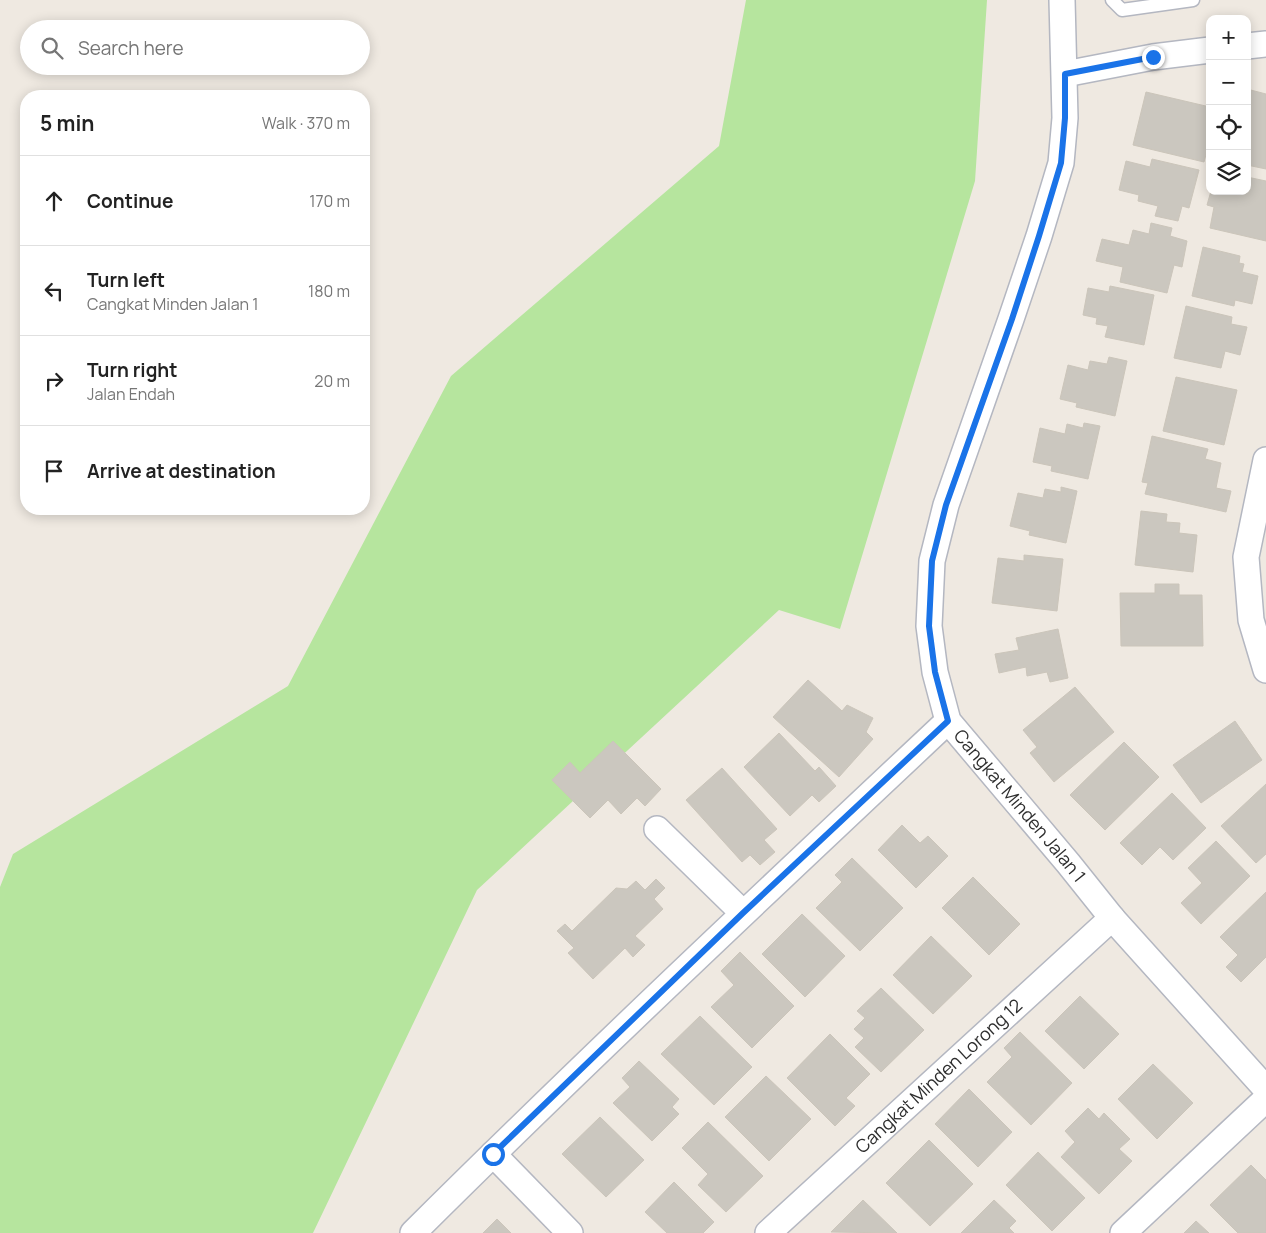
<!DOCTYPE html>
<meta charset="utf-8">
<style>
body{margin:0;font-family:Manrope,sans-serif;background:#f2f2f2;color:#222}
.controls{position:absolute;right:15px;top:15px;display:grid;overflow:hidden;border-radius:10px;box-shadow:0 2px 12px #0003}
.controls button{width:45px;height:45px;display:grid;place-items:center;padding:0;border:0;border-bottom:1px solid #e0e0e0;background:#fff;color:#222;font:25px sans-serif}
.stop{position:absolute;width:15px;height:15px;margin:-11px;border:4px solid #1a73e8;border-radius:50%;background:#fff}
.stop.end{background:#1a73e8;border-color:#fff;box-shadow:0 1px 5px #0008}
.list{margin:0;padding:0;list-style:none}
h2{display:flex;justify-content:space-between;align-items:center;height:65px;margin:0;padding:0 20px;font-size:21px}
h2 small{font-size:16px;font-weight:400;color:#767676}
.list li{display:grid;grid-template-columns:32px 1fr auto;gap:15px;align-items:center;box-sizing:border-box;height:90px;padding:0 20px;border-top:1px solid #e0e0e0}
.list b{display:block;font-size:19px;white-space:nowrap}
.list p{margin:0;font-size:16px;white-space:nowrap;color:#767676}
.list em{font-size:16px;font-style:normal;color:#767676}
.icon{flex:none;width:28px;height:28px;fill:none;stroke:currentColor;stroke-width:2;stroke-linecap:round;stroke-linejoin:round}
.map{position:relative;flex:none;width:1266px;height:1233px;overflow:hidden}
.search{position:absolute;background:#fff;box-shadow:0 2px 12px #0003;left:20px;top:20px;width:350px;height:55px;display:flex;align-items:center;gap:12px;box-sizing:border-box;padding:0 18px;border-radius:28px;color:#767676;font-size:19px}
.panel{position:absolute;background:#fff;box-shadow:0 2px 12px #0003;left:20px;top:90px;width:350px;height:425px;border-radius:20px}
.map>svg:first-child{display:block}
.green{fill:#b6e59e}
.building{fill:#cbc7bf;stroke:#cbc5ba}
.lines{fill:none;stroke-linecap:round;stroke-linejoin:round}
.lane-casing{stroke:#b4b7c1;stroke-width:15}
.street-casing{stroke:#b4b7c1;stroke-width:28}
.lane{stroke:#fff;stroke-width:12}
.street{stroke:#fff;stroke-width:25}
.route{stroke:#1a73e8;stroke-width:6}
.labels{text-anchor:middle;stroke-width:4;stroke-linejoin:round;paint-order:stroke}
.street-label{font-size:18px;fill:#2e2e2e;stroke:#fff}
</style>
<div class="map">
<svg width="1266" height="1233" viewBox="0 0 1266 1233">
<rect width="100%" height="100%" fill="#efe9e1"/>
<path class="green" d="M746,0H987L975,181L840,629L779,610L477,890L313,1233H0V887L13,854L288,686L451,376L719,146Z"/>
<g class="building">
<path d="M1247,89L1266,94V169L1247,165Z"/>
<path d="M1146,92L1210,107V139L1204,162L1133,145Z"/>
<path d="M1152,159L1199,170L1189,208L1182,206L1178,221L1155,216L1158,206L1138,201L1139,195L1119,190L1126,161L1150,167Z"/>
<path d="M1247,177L1266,181V241L1210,228L1214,207L1207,205L1211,191H1247Z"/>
<path d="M1151,223L1172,228L1170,236L1187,241L1182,267L1174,265L1167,293L1120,282L1123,267L1096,261L1102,239L1129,245L1133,230L1149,234Z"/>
<path d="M1203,247L1240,256L1239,263L1244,264L1242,272L1258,276L1252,304L1235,300L1234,306L1192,296Z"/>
<path d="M1110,286L1154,295L1144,345L1105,337L1108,326L1096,324L1097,318L1083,315L1088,288L1109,292Z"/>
<path d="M1186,306L1232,317L1231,324L1247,327L1240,355L1225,351L1221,368L1174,358Z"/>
<path d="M1109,357L1127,361L1115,416L1076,407L1077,403L1060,399L1068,365L1088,370L1090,361L1107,364Z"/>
<path d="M1176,377L1237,390L1224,445L1163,431Z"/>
<path d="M1084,423L1100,426L1088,479L1051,471L1052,466L1033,462L1040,428L1065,434L1067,424L1083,428Z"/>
<path d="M1152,436L1208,449L1205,459L1221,463L1216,488L1231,491L1226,512L1145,494L1148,483L1142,482Z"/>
<path d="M1061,487L1077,491L1066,543L1029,535L1030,531L1010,526L1018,493L1043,498L1045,489L1061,492Z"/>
<path d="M1141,511L1167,514L1166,522L1180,523L1179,533L1197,535L1193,572L1135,565Z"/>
<path d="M1024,555L1063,559L1057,611L992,603L998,558L1024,561Z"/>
<path d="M1155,584H1179V595H1202L1203,646H1121L1120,593H1155Z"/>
<path d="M1058,629L1068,678L1050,682L1047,672L1027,676L1026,667L999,673L995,654L1019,650L1016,638Z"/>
<path d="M808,680L842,711L847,705L873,718L866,732L873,739L839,777L773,717Z"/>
<path d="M1075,687L1114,732L1054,782L1030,753L1037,747L1023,730Z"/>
<path d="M1235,721L1262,760L1201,803L1173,765Z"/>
<path d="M779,733L815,771L819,767L836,786L819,802L812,795L790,816L744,767Z"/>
<path d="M613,741L661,789L645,806L637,798L621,814L608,800L590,818L552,780L570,762L580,773Z"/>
<path d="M1124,742L1159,777L1105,830L1070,795Z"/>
<path d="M722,768L777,829L764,840L775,852L760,865L750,855L742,862L686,800Z"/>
<path d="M1266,784V854L1256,863L1221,826Z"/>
<path d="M1172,793L1206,828L1173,860L1160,847L1142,865L1120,843Z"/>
<path d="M902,825L920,843L928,836L948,856L916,888L878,850Z"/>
<path d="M1216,841L1250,876L1201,924L1181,903L1202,883L1188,868Z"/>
<path d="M852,858L903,908L860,951L816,908L842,882L835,875Z"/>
<path d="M973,877L1020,924L989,955L942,908Z"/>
<path d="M656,879L665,888L654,899L663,909L635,936L645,945L633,957L625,948L593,979L568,953L574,948L557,931L565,924L572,931L616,888L627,889L636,881L645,890Z"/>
<path d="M1266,892V957L1241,982L1226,967L1238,955L1220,937Z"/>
<path d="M802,914L845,956L805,997L762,954Z"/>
<path d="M931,936L972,976L933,1014L893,975Z"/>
<path d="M740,952L794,1006L752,1048L711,1007L734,985L721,971Z"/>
<path d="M881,988L924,1030L881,1072L855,1047L864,1038L854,1029L865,1018L857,1011Z"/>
<path d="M1080,996L1119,1034L1084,1069L1045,1031Z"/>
<path d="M700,1016L752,1067L714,1105L661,1054Z"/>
<path d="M1020,1032L1072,1083L1031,1125L987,1082L1012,1057L1004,1048Z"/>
<path d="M830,1034L870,1074L846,1098L855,1106L835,1126L787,1078Z"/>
<path d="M639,1061L679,1099L672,1107L679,1114L652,1141L613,1103L630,1087L622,1078Z"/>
<path d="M1153,1064L1193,1103L1157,1139L1118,1099Z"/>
<path d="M766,1076L811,1119L769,1161L725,1117Z"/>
<path d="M969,1089L1012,1132L978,1167L935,1124Z"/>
<path d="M1088,1108L1099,1119L1104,1113L1130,1139L1119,1149L1132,1161L1099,1194L1061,1157L1075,1142L1065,1131Z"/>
<path d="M600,1117L644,1160L606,1197L562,1154Z"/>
<path d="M708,1122L763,1176L726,1212L698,1185L708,1174L682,1148Z"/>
<path d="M929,1140L973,1184L930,1226L886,1183Z"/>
<path d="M1038,1152L1085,1198L1052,1231L1006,1185Z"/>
<path d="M1251,1165L1266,1180V1233H1238L1210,1205Z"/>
<path d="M674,1182L714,1222L703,1233H667L645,1212Z"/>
<path d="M863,1200L897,1233L831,1232Z"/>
<path d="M994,1200L1016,1221L1009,1228L1014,1233H961Z"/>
<path d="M497,1219L511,1233H483Z"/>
<path d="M1196,1221L1209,1233H1184Z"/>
</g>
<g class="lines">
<defs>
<path id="lane" d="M1112,0L1122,10L1193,0"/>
<g id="street">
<path id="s1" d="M1062,0L1065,118L1061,163L1039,236L1011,319L946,505L932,561L929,626L935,672L948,721L1068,863L1112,918L1266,1089"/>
<path d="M1247,46L1266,44"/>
<path d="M1065,74L1153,57L1210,50"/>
<path d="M1266,460L1246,557L1251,620L1266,670"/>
<path d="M657,829L743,913"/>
<path d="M493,1154L570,1233"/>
<path d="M413,1233C588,1059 768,890 948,721"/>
<path id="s2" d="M768,1233L1112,918"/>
<path d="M1123,1233L1266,1099"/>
</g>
</defs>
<use href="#lane" class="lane-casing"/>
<use href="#street" class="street-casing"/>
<use href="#lane" class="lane"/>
<use href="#street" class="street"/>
</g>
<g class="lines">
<path class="route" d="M493,1154L743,913L948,721L935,672L929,626L932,561L946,505L1012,319L1039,236L1061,163L1065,118V74L1153,57"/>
</g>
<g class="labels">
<g class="street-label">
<text dy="6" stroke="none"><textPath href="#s1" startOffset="855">Cangkat Minden Jalan 1</textPath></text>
<text dy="6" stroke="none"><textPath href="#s2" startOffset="232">Cangkat Minden Lorong 12</textPath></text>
</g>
</g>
</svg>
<div class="controls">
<button>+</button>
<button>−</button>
<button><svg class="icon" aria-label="locate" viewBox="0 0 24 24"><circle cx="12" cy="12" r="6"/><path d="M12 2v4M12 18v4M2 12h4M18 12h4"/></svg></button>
<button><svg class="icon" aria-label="layers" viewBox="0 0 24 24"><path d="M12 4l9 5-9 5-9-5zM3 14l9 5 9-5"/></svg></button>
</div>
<div class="stop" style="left:493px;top:1154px"></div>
<div class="stop end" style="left:1153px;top:57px"></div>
<div class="search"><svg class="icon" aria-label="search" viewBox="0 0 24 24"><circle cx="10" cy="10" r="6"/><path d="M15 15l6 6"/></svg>Search here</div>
<section class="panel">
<h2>5 min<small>Walk · 370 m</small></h2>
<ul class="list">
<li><svg class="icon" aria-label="ahead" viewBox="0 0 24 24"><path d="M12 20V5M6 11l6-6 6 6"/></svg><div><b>Continue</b></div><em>170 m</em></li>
<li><svg class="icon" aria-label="left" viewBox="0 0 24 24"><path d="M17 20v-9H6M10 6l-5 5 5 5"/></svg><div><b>Turn left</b><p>Cangkat Minden Jalan 1</p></div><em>180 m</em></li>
<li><svg class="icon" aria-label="right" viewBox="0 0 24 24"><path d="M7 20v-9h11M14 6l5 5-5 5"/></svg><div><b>Turn right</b><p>Jalan Endah</p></div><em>20 m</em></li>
<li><svg class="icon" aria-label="arrive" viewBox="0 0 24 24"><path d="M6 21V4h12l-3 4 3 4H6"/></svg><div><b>Arrive at destination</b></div></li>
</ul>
</section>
</div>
